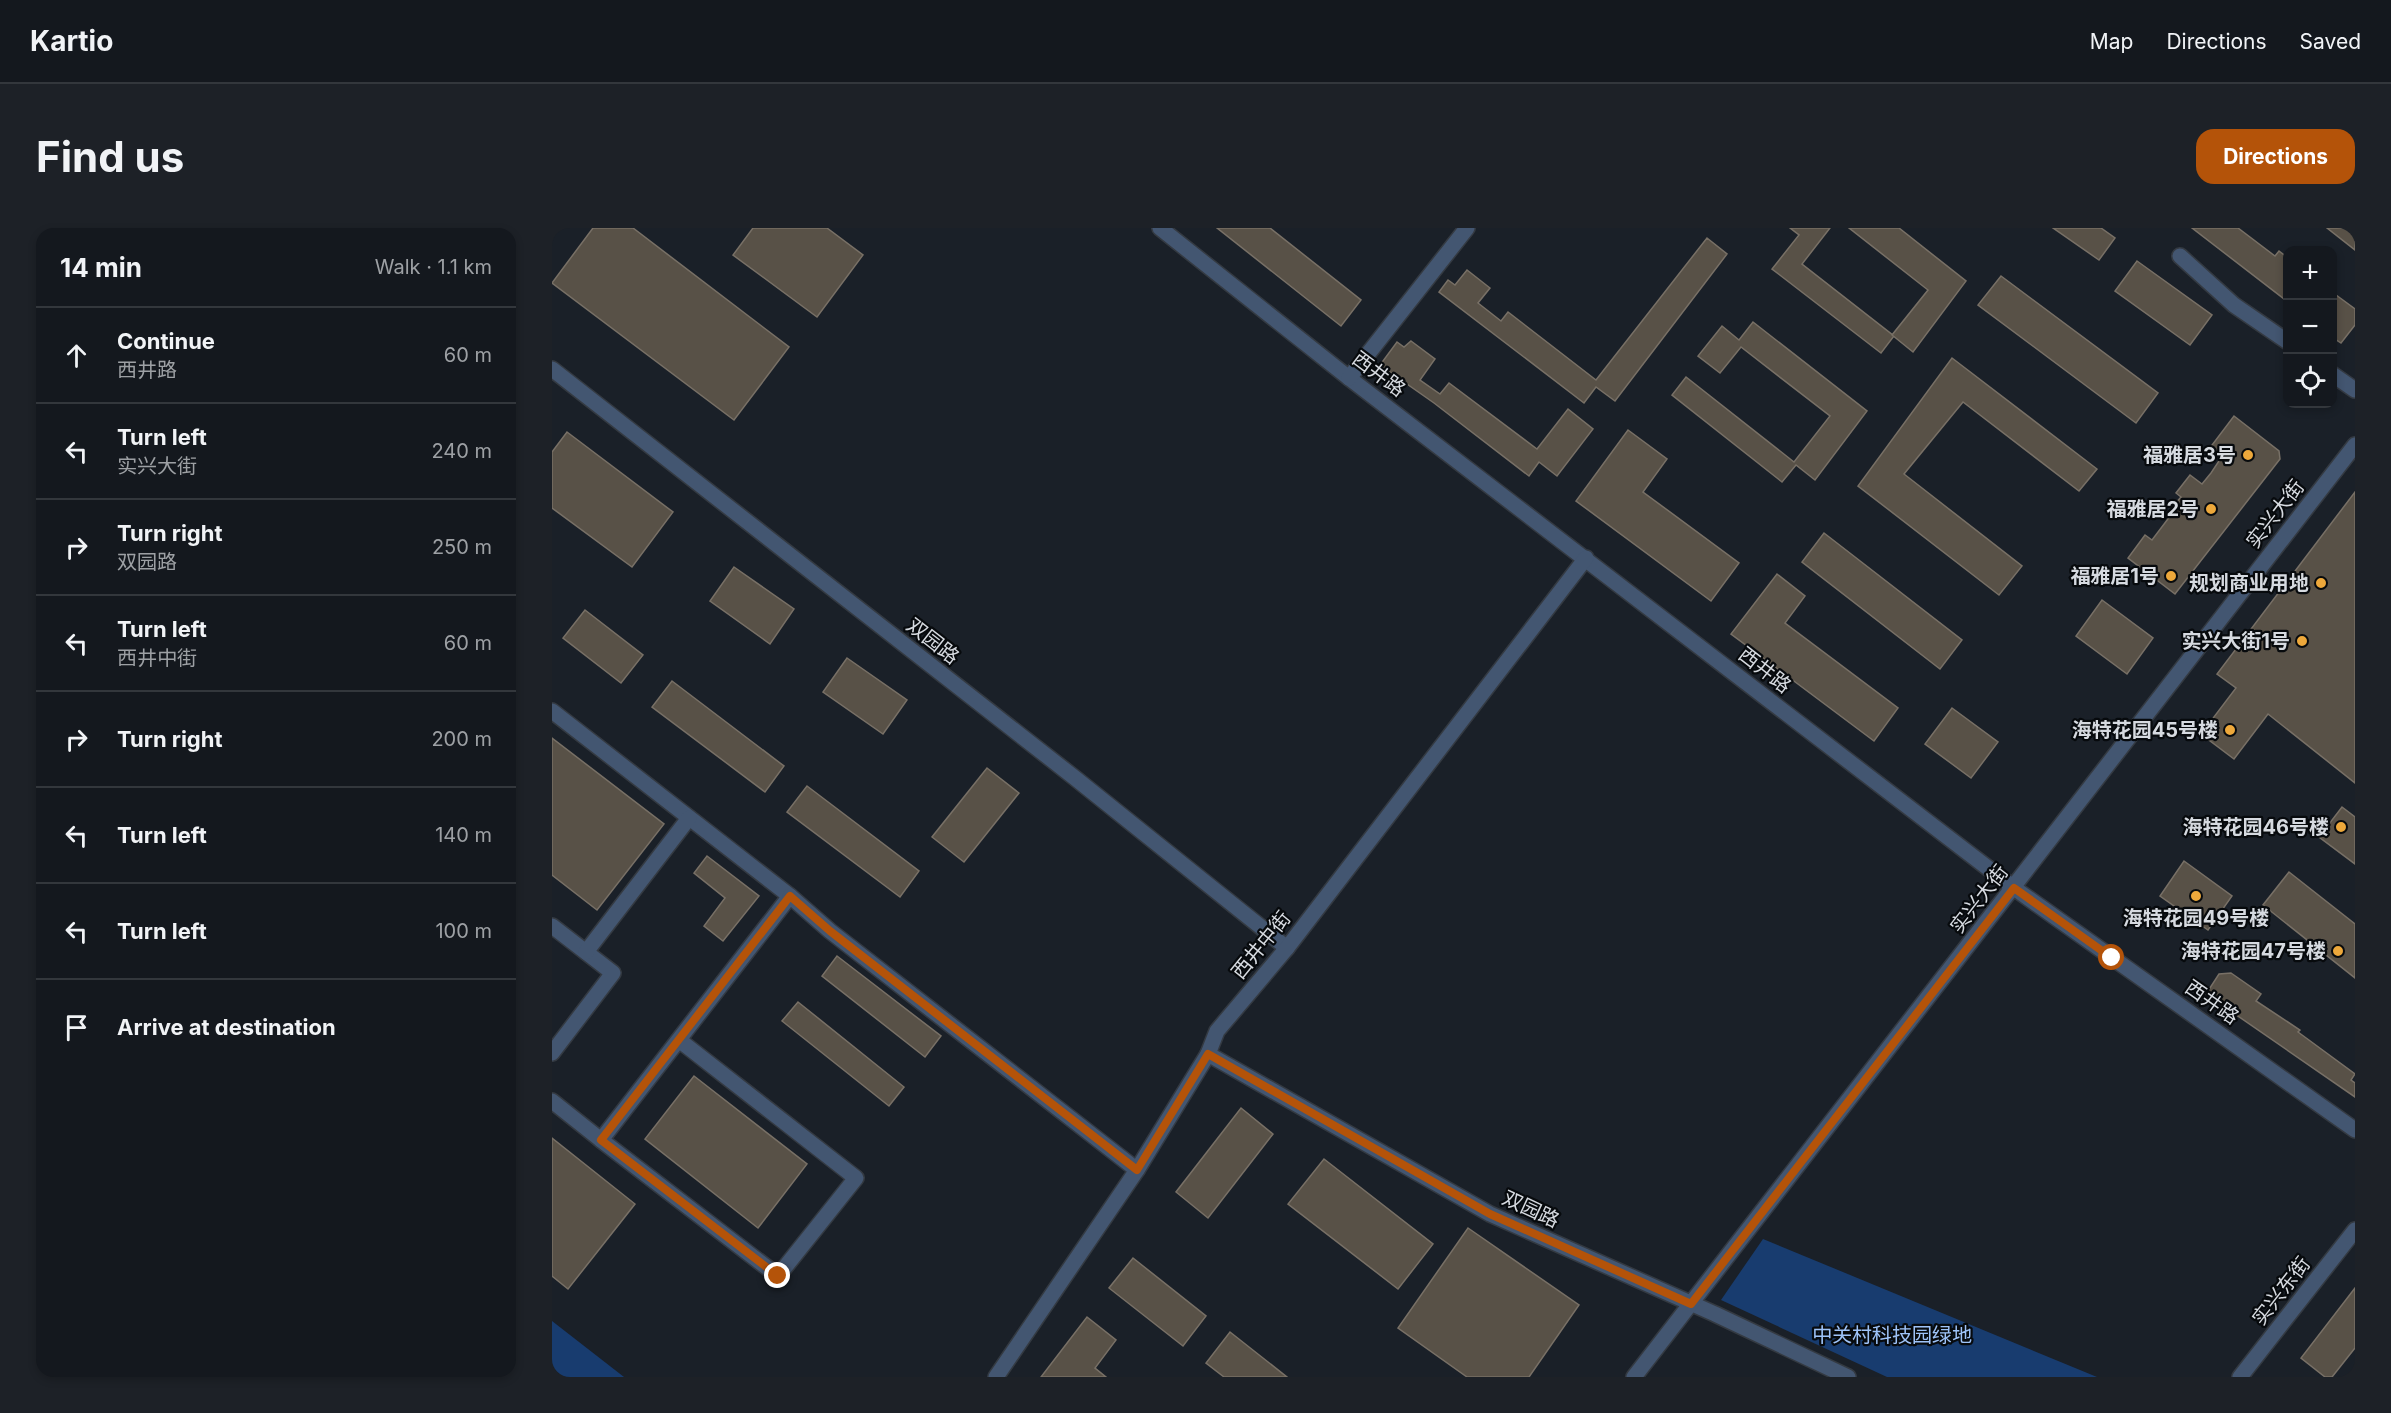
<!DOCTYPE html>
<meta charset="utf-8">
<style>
body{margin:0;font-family:Inter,"Noto Sans SC",sans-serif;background:#1d2127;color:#f1f3f6}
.controls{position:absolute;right:18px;top:18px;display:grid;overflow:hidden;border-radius:12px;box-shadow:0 3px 9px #0003}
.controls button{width:54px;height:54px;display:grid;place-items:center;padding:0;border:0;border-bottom:2px solid #33373c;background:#14181e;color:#f1f3f6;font:30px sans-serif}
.stop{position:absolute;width:18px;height:18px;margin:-14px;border:4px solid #b45309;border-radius:50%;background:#fff}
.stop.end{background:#b45309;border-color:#fff;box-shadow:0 2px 6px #0008}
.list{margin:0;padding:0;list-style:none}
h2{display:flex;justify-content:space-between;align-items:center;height:78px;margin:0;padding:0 24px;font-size:26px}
h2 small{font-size:20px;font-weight:400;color:#9da0a4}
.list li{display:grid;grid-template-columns:39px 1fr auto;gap:18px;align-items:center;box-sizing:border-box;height:96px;padding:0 24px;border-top:2px solid #33373c}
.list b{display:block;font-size:22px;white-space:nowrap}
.list p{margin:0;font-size:20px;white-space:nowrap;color:#9da0a4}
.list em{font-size:20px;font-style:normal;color:#9da0a4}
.icon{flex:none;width:33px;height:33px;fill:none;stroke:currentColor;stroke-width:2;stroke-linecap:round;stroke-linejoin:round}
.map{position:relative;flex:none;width:1803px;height:1149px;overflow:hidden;border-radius:18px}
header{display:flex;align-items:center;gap:36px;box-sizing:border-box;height:84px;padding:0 30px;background:#14181e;border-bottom:2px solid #33373c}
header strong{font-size:28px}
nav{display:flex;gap:33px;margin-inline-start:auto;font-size:21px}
.intro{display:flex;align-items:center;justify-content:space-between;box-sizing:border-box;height:144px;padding:0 36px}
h1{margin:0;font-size:42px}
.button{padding:15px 27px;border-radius:18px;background:#b45309;color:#fff;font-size:21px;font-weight:700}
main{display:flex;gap:36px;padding:0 36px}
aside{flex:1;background:#14181e;border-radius:18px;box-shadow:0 3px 9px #0003}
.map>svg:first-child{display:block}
.green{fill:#183c6f}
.building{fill:#585147;stroke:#787066;stroke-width:1.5}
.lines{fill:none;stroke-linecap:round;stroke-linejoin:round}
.minor-casing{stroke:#343a42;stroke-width:18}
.minor{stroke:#435671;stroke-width:15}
.route{stroke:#b45309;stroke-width:8}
.poi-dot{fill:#eda83b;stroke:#070a0d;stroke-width:2}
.labels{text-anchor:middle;stroke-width:4.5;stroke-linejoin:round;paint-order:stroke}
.street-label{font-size:20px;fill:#d6dae0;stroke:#070a0d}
.poi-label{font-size:20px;font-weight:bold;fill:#d6dae0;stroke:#070a0d;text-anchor:end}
.park-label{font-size:20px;fill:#9ec3f8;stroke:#070a0d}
</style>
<header>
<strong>Kartio</strong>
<nav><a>Map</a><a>Directions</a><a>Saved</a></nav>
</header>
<div class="intro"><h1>Find us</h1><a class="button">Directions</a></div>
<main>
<aside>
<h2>14 min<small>Walk · 1.1 km</small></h2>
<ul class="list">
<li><svg class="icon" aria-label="ahead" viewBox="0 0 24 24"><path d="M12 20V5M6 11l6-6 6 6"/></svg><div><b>Continue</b><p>西井路</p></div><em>60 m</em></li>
<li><svg class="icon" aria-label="left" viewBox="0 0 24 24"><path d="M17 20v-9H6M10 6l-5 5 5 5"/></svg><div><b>Turn left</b><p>实兴大街</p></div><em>240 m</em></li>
<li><svg class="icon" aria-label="right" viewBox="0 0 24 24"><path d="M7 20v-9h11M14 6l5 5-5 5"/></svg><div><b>Turn right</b><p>双园路</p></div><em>250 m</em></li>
<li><svg class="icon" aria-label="left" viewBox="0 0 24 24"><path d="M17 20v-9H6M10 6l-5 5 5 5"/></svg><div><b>Turn left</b><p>西井中街</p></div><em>60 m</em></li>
<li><svg class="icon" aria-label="right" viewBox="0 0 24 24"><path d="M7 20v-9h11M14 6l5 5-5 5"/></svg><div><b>Turn right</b></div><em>200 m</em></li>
<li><svg class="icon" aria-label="left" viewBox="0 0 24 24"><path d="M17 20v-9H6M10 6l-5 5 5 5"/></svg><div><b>Turn left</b></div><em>140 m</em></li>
<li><svg class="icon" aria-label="left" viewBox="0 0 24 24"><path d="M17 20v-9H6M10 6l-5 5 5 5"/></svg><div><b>Turn left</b></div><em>100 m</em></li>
<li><svg class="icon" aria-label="arrive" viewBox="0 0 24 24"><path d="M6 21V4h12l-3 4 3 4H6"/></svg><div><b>Arrive at destination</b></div></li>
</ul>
</aside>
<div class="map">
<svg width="1803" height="1149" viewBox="0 0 1803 1149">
<rect width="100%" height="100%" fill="#1a2028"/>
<g class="green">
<path d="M1211,1011L1545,1149H1335L1169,1072Z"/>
<path d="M0,1093L72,1149H0Z"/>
</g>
<g class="building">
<path d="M41,0H81L237,119L182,192L0,55Z"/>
<path d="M201,0H275L311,27L265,89L181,27Z"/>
<path d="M665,0H718L809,72L789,98Z"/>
<path d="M1238,0H1278L1250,36L1342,108L1329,125L1220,41L1247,7Z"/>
<path d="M1297,0H1347L1414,53L1361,124L1340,107L1376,62Z"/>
<path d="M1501,0H1549L1563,10L1547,32Z"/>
<path d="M1640,0H1686L1723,28L1727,23L1736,30V74Z"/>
<path d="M1775,0H1803V22Z"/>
<path d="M1155,10L1175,26L1063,173L1044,159L1032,175L887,64L896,52L903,57L915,42L938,60L926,75L949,93L956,84L1044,152Z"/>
<path d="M1585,33L1660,87L1638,117L1563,63Z"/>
<path d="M1449,48L1606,165L1584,195L1426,77Z"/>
<path d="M1780,64L1803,81V97L1789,115L1780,109Z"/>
<path d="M1201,94L1315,183L1263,252L1244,237L1230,254L1120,167L1134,149L1242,234L1278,188L1189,119L1168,145L1146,128L1170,98L1187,112Z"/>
<path d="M859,113L883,131L868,152L888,166L897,155L985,221L1016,181L1041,201L1005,248L987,234L977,248L882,175L828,137L845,114L852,119Z"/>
<path d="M1400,130L1545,241L1527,263L1411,174L1352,246L1470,338L1447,367L1306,258Z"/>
<path d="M1682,188L1727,223L1728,231L1623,366L1576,330L1593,307L1600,312L1625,279L1622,277L1629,269L1624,265L1638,247L1650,256L1659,245L1669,230L1657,221Z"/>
<path d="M1076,202L1115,231L1091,264L1187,335L1159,373L1024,273Z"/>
<path d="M15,204L121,284L80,339L0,280V224Z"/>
<path d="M1803,264V555L1716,486L1682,531L1649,506L1684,460L1665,446Z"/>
<path d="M1272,305L1410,412L1388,441L1250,334Z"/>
<path d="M182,339L242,381L218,416L158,373Z"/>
<path d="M1225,346L1253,368L1233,395L1346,480L1322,513L1179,406Z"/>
<path d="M1550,372L1601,410L1575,446L1524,408Z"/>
<path d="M33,382L91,427L69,455L11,410Z"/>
<path d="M295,430L355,472L331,506L271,464Z"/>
<path d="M120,453L232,538L213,564L100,479Z"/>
<path d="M1400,480L1446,514L1419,550L1373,516Z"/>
<path d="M0,510L112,596L45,682L0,647Z"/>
<path d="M435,540L467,565L412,634L380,609Z"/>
<path d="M255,558L367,643L348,669L235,584Z"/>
<path d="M1790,579L1803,589V636L1767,609Z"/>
<path d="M155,628L207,668L171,713L152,698L173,670L142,645Z"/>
<path d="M1632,633L1680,668L1656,702L1608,668Z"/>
<path d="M1737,644L1803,696V750L1711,677Z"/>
<path d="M285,728L389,808L373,829L270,748Z"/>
<path d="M1679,745L1709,766L1704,773L1748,802L1746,804L1803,846L1799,852L1803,855V869L1654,766L1667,746Z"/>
<path d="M246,774L352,859L337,878L230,793Z"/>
<path d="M142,848L255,936L206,1000L93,911Z"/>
<path d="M689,880L721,906L656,990L624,964Z"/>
<path d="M0,910L83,976L16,1061L0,1048Z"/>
<path d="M772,931L881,1016L846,1061L736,976Z"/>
<path d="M916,1000L1027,1077L977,1149H915L846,1100Z"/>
<path d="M581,1030L654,1088L631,1118L557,1060Z"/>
<path d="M1803,1060V1120L1780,1149H1773L1749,1130Z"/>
<path d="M535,1089L564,1112L543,1140L554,1149H489Z"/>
<path d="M678,1104L735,1149H672L654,1135Z"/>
</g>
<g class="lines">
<defs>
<g id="minor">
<path d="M608,0L797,150L1462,660L1803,902"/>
<path d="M1628,28L1682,77L1736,114"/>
<path d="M0,141L523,550L735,720"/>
<path d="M1780,146L1803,162"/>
<path d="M797,150L915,0"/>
<path d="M0,483L238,668L49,912L226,1048L304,950L127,812"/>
<path d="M238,668L278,703L585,942"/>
<path d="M0,698L61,745L0,825"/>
<path d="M34,724L137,590"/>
<path d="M656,826L938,986L1163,1086L1296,1149"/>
<path d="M0,873L49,912"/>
<path d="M444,1149L585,942L656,826L665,803L735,720L1034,330"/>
<path d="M1082,1149L1803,217"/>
<path d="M1688,1149L1803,1002"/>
</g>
</defs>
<use href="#minor" class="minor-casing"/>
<use href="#minor" class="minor"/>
</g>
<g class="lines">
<path class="route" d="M226,1048L49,912L238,668L278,703L585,942L656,826L938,986L1139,1076L1462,660L1560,730"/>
</g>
<g class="poi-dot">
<circle cx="1696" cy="227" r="6"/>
<circle cx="1659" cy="281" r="6"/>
<circle cx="1619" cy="348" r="6"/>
<circle cx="1769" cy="355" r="6"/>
<circle cx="1750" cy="413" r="6"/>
<circle cx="1678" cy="502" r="6"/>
<circle cx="1789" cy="599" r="6"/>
<circle cx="1644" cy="668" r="6"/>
<circle cx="1786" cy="723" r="6"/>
</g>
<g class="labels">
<g class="street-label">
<text transform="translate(827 146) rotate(37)" y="7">西井路</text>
<text transform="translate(1723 286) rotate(-52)" y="7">实兴大街</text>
<text transform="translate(381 413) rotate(38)" y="7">双园路</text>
<text transform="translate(1213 442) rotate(38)" y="7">西井路</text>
<text transform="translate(1427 671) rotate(-52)" y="7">实兴大街</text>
<text transform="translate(709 717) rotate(-51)" y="7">西井中街</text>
<text transform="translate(1660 774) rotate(35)" y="7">西井路</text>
<text transform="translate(979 981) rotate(25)" y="7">双园路</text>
<text transform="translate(1729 1063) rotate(-52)" y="7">实兴东街</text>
</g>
<g class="poi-label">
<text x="1684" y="234">福雅居3号</text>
<text x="1647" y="288">福雅居2号</text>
<text x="1607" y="355">福雅居1号</text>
<text x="1757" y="362">规划商业用地</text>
<text x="1738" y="420">实兴大街1号</text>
<text x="1666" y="509">海特花园45号楼</text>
<text x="1777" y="606">海特花园46号楼</text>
<text x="1644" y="697" text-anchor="middle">海特花园49号楼</text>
<text x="1774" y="730">海特花园47号楼</text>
</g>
<g class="park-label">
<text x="1340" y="1114">中关村科技园绿地</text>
</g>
</g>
</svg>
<div class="controls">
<button>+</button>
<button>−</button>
<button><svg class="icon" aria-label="locate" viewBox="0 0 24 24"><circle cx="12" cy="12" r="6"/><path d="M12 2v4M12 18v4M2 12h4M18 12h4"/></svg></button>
</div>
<div class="stop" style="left:1560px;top:730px"></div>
<div class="stop end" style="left:226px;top:1048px"></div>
</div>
</main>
